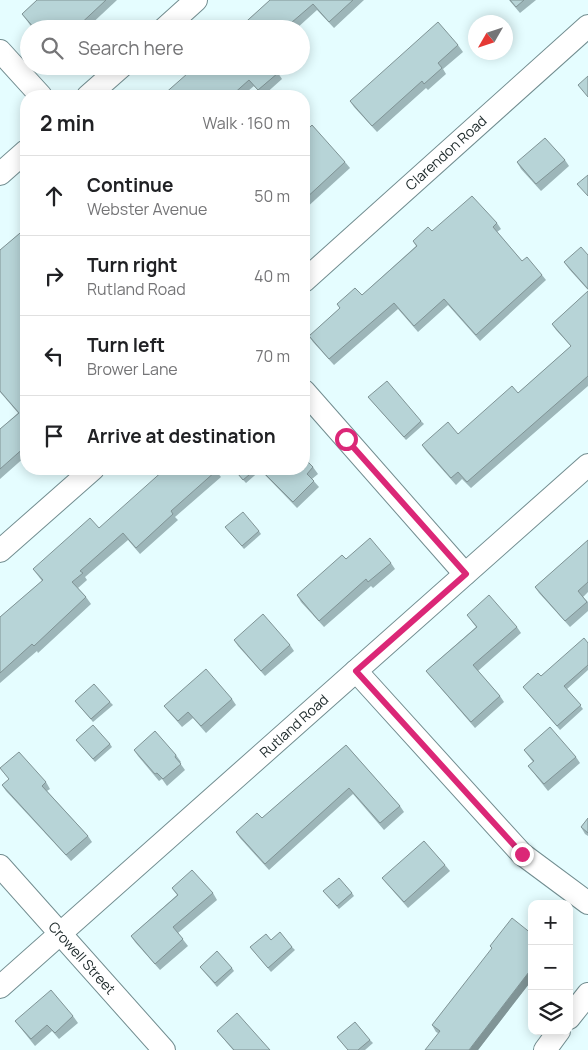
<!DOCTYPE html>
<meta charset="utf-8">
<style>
body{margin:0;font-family:Manrope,sans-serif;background:#f2f2f2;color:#202124}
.controls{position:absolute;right:15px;bottom:15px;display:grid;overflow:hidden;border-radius:10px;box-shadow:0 2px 12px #0003}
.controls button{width:45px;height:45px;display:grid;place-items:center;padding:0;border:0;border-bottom:1px solid #e0e0e0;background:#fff;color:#202124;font:25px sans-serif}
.compass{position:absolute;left:468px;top:15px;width:45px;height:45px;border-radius:50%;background:#fff;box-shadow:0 2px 12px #0003;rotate:231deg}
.stop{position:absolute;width:15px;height:15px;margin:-11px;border:4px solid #db2777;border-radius:50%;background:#fff}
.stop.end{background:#db2777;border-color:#fff;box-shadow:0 1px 5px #0008}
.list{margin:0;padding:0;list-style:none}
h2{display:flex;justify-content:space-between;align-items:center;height:65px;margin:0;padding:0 20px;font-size:21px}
h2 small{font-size:16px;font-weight:400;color:#757577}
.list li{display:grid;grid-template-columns:32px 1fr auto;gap:15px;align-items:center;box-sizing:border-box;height:80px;padding:0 20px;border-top:1px solid #e0e0e0}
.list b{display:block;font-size:19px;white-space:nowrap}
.list p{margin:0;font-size:16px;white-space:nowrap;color:#757577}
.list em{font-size:16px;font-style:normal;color:#757577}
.icon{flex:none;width:28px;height:28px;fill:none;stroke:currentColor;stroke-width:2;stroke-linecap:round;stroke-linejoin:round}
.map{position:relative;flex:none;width:588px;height:1050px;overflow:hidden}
.search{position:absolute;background:#fff;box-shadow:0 2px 12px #0003;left:20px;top:20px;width:290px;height:55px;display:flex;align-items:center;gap:12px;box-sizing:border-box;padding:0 18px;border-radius:28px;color:#757577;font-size:19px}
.panel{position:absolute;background:#fff;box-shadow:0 2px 12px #0003;left:20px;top:90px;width:290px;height:385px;border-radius:20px}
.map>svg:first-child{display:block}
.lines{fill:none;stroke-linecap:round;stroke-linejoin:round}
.minor-casing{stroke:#728d90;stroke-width:24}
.minor{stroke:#fff;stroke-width:22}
.wall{fill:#9db6b9}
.shaded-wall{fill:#809496}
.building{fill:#b7d4d7;stroke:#809496}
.route{stroke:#db2777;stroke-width:6}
.labels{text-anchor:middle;stroke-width:5;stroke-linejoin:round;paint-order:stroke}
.street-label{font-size:14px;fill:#202c2d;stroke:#fff}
</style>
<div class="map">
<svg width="588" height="1050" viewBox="0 0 588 1050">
<rect width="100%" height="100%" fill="#e5fdff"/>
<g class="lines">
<defs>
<g id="minor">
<path d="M164,29L196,0"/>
<path d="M0,51L41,96"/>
<path d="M88,96L122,66"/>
<path d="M0,174L26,151"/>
<path d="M304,281L588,26"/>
<path d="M304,391L465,574"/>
<path d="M0,551L93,469"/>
<path d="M356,671L522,854L588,903"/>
<path d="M0,866L164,1050"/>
<path d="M0,987L588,465"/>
<path d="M569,1018L588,994"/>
<path d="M545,1050L559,1031"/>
</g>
</defs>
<use href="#minor" class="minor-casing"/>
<use href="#minor" class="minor"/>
</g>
<g class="wall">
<path d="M37,0H117L86,29H33L22,14Z"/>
<path d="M270,0H364L334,28L317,10L296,29H238Z"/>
<path d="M509,0H536L520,13Z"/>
<path d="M458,45L463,52L443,69L446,74L428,90L426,88L377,132L354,107L350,101Z"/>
<path d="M278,73L282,79L263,96L254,86L242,96H162Z"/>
<path d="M304,133L345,162L350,168L304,210Z"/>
<path d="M565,160L569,166L541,191L521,169L517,162Z"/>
<path d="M26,217V456L0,479V429L18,413L0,392V250L26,228L21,222Z"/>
<path d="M497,223L501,229L497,232L522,261L542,275L546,280L480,341L448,305L418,332L398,309L334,365L313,342L309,336L340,308L337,304L362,295L416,246L413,241L432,231Z"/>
<path d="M588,255V290L569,269L564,262Z"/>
<path d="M588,291V386L471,488L462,479L456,485L426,451L422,445L458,434L518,393L571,346L556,330L552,324Z"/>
<path d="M368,397L421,421L424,424L406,440Z"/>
<path d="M313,467L318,474L312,479L319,487L297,508L265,475L261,470L246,483L233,469H304Z"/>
<path d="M216,471L221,477L175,517L178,520L140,554L128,540L85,577L87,580L78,588L86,597L91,604L38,653L37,651L0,683V617L42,581L33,569L99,528Z"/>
<path d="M225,527L259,531L261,534L244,549Z"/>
<path d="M588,540V592L583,597L588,602V611L570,627L539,593L535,587Z"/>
<path d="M346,559L391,563L395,569L373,588L371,586L324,627L301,602L297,595Z"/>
<path d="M467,615L517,627L521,633L478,671L500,696L504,702L475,728L431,677L426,671L476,627Z"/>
<path d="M234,640L290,645L294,651L265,676L238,646Z"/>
<path d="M588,643V670L567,689L583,709L560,730L523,687L541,676Z"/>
<path d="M232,699L236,705L206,733L193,718L182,727L169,712L164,706Z"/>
<path d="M75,701L110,702L113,705L93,722Z"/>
<path d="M76,740L110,744L112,747L95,762Z"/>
<path d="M346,745L400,806L404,812L384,830L353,794L269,870L240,838L236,832L262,818Z"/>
<path d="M134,750L176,755L181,762L180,763L185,770L167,786L162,779L159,781L138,756Z"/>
<path d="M524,750L576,757L580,763L548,791L528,766L533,762Z"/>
<path d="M0,768L46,782L50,789L47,791L88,836L92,842L71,861L6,791L2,785L9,779Z"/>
<path d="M588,818V836L585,834L581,827Z"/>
<path d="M445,865L450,871L408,908L387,884L382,878Z"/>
<path d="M172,888L213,893L217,900L178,933L188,946L160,970L135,942L131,936L177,895Z"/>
<path d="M323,891L352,893L354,896L339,909Z"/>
<path d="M532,934V980L478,1050L438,1033L436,1032L432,1025L492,949L490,946Z"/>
<path d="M271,940L292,947L295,950L271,972L250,947Z"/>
<path d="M200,967L232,968L234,971L217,987Z"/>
<path d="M73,1016L78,1023L59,1039L52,1031L35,1046L15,1021Z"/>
<path d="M217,1031L270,1050H233Z"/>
<path d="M337,1037L370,1040L373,1043L365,1050H348Z"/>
</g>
<path class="shaded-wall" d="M532,968V980L478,1050H469Z"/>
<g class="building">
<path d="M37,0H106L75,29H35L22,14Z"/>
<path d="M270,0H353L329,22L313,4L284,29H238Z"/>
<path d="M510,0H524L516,7Z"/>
<path d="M438,22L458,45L438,63L442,68L424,84L422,81L372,126L350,101Z"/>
<path d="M196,66H272L278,73L258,90L249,80L231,96H162Z"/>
<path d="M588,76V97L578,85Z"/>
<path d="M312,125L345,162L304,200V133Z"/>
<path d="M545,138L565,160L536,184L517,162Z"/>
<path d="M588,175V196L577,184Z"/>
<path d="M472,196L497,223L493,227L522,261L527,257L542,275L476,335L444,299L414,326L394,303L329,359L309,336L340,308L337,304L355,288L362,295L417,246L413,241L428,227L432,231Z"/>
<path d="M26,217V446L0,469V429L19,413L0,391V250L26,228L21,222Z"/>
<path d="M581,247L588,255V289L564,262Z"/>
<path d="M588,291V376L467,482L458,472L451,478L422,445L448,422L458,434L512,386L518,393L571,346L552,324Z"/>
<path d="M387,381L421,421L404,437L368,397Z"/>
<path d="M304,458L313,467L307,474L314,481L293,502L260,469H304Z"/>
<path d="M165,469H215L216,471L171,511L173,514L136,548L123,533L80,571L83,573L72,582L86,597L34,646L32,644L0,673V617L43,580L33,569L90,518L99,528Z"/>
<path d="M234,469H256L243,480Z"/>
<path d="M243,512L259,531L242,546L225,527Z"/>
<path d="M370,538L391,563L368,582L366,579L319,621L297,595L342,555L346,559Z"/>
<path d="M588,540V582L578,591L587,602L565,621L535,587Z"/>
<path d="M489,595L517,627L473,665L500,696L471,722L426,671L477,627L467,615Z"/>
<path d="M263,614L290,645L261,671L234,640Z"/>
<path d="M584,638L588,643V665L564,686L581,705L557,726L523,687L538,673L541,676Z"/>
<path d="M206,669L232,699L201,726L188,712L178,721L164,706Z"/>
<path d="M94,684L110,702L91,719L75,701Z"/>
<path d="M93,725L110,744L93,759L76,740Z"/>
<path d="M550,727L576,757L544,784L528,766L534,761L524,750Z"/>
<path d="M155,731L176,755L175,757L181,764L163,779L157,773L155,774L134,750Z"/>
<path d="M346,745L400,806L380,823L349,788L265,864L236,832L257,813L262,818Z"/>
<path d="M19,752L46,782L42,786L88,836L66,855L2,785L9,779L0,768Z"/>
<path d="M588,818V833L581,827Z"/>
<path d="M424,841L445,865L404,902L382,878Z"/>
<path d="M192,870L213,893L173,927L183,939L155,964L131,936L178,895L172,888Z"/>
<path d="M339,878L352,893L337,906L323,891Z"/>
<path d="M512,918L532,934V968L469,1050H425L440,1031L432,1025L492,948L490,946Z"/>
<path d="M280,932L292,947L268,968L250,947L266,934L271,940Z"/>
<path d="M217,951L232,968L215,983L200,967Z"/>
<path d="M51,990L73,1016L55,1033L47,1025L31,1039L15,1021Z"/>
<path d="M237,1013L270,1050H234L217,1031Z"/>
<path d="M355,1022L370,1040L358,1050H348L337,1037Z"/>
</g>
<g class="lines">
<path class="route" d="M346,439L466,574L356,671L522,854"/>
</g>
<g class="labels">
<g class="street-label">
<text transform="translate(446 153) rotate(-42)" y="5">Clarendon Road</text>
<text transform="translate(294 726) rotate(-42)" y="5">Rutland Road</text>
<text transform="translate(82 958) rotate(48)" y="5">Crowell Street</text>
</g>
</g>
</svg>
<div class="controls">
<button>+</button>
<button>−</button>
<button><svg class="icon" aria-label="layers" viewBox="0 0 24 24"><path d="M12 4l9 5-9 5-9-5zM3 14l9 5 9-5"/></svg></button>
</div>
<svg class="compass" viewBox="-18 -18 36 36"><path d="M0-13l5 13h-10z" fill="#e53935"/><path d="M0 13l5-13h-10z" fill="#757577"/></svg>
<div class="stop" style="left:346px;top:439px"></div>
<div class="stop end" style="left:522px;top:854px"></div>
<div class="search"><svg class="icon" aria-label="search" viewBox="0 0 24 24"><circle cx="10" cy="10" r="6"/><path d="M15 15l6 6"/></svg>Search here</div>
<section class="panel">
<h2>2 min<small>Walk · 160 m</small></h2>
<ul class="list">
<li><svg class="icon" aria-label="ahead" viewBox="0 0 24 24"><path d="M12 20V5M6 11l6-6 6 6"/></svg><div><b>Continue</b><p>Webster Avenue</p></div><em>50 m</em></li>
<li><svg class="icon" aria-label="right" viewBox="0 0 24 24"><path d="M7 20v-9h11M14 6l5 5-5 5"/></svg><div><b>Turn right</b><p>Rutland Road</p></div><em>40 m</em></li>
<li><svg class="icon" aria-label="left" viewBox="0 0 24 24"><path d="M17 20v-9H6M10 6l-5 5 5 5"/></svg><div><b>Turn left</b><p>Brower Lane</p></div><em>70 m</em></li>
<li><svg class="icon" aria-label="arrive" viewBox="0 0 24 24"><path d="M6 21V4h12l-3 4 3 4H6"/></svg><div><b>Arrive at destination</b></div></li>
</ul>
</section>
</div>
